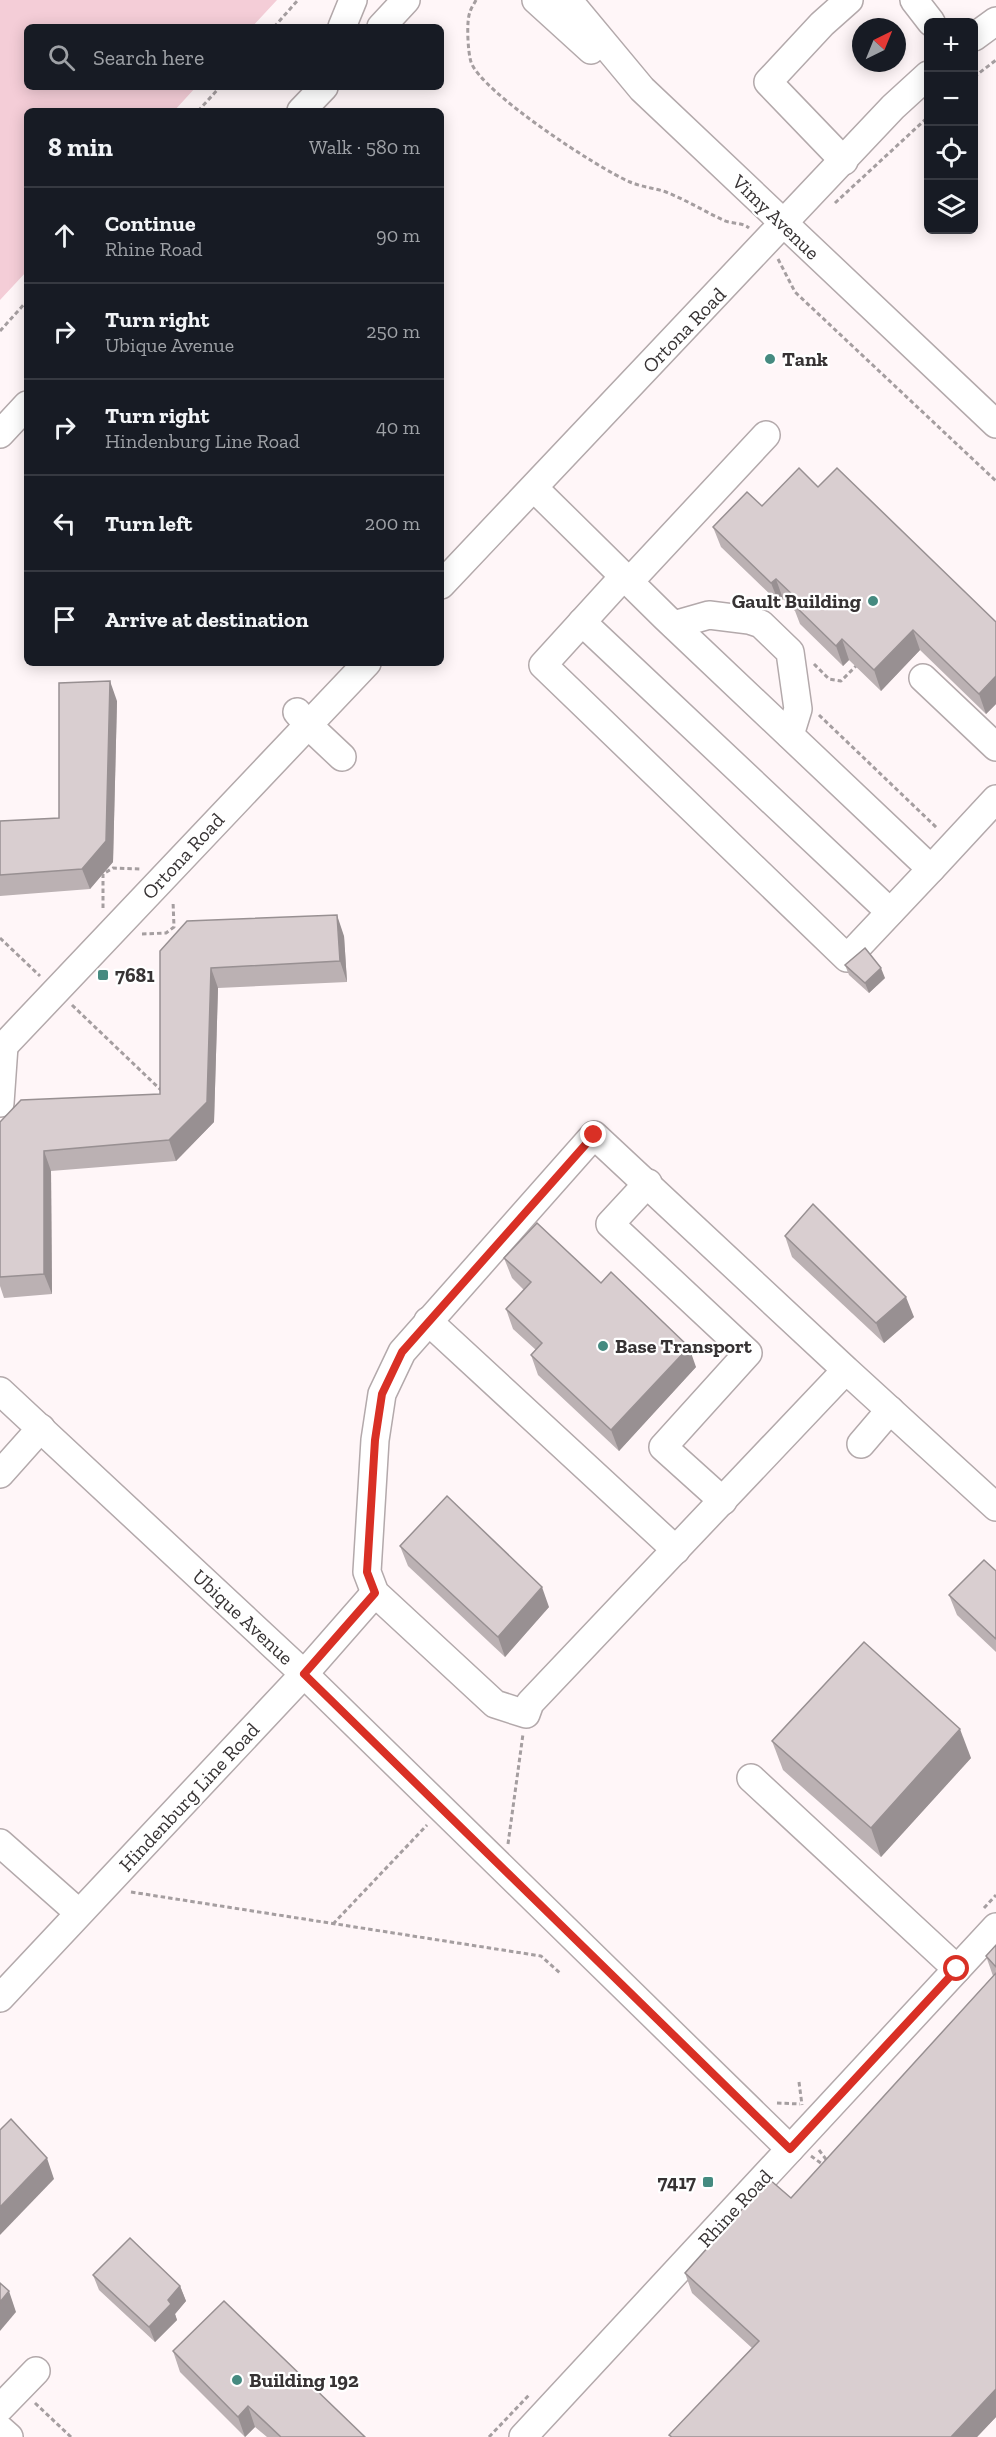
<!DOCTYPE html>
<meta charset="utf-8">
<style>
body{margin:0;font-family:"Zilla Slab",serif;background:#20242c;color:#f1f3f6}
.controls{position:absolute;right:18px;top:18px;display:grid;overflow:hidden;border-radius:9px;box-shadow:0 3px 15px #0003}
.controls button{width:54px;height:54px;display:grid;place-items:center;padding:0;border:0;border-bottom:2px solid #363941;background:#171b24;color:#f1f3f6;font:30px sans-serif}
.compass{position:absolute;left:852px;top:18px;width:54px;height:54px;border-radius:50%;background:#171b24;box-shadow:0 3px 15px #0003;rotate:43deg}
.stop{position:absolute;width:18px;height:18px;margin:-14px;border:4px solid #d93025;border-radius:50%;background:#fff}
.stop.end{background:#d93025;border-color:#fff;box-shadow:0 2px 6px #0008}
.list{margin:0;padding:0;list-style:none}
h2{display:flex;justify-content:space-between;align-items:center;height:78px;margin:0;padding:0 24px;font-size:26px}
h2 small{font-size:20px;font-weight:400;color:#9ea1a6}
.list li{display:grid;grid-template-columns:39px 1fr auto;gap:18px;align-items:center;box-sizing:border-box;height:96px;padding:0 24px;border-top:2px solid #363941}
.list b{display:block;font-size:22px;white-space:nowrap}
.list p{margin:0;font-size:20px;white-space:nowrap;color:#9ea1a6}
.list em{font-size:20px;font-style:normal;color:#9ea1a6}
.icon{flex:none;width:33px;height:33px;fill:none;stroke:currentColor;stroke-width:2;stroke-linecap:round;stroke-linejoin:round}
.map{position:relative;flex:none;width:996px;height:2437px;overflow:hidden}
.search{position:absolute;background:#171b24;box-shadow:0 3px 15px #0003;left:24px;top:24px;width:420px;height:66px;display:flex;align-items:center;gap:15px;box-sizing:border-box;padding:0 21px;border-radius:9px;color:#9ea1a6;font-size:22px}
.panel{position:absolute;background:#171b24;box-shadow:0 3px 15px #0003;left:24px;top:108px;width:420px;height:558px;border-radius:9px}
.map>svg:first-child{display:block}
.green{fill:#f4cdd7}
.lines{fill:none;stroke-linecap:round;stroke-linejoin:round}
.minor-casing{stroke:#b3a9ab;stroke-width:30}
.path{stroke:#a59ea0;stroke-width:3;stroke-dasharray:4.5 3;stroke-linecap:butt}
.minor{stroke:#fff;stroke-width:27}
.wall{fill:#bbb1b3}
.shaded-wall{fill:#989092}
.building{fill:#d9ced0;stroke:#989092;stroke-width:1.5}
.route{stroke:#d93025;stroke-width:8}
.poi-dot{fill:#458a80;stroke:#fff;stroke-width:2}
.labels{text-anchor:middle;stroke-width:4.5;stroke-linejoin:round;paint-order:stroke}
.street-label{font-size:20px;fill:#373334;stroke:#fff}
.poi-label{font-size:20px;font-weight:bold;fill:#373334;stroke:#fff;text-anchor:start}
</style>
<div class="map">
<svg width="996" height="2437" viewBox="0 0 996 2437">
<rect width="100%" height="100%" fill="#fff6f8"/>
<path class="green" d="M0,0H277L252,27H27V87H196L174,111H27V271L0,300Z"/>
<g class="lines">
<defs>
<g id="minor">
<path d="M536,0L591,50"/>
<path d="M568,0L642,89L996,424"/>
<path d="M914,0L931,22"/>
<path d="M342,27L353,0"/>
<path d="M381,27L406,0"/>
<path d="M974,37L996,21"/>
<path d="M301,111L324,87"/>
<path d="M844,161L768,82L822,24L849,0"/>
<path d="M0,434L27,405"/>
<path d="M534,488L666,618L931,869L996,799"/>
<path d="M624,576L543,665L847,958L931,869"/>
<path d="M629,582L766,435"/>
<path d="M441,585L893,107L928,75"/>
<path d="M582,622L890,912"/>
<path d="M674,625L709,615L749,620L761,624L790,652L798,709L790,735"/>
<path d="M923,678L996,747"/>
<path d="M297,712L308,725L342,757"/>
<path d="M0,1046H4L0,1103"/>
<path d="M0,1050L367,663"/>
<path d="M648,1183L610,1224L748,1353L663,1447L723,1501"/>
<path d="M428,1321L676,1550"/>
<path d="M846,1370L594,1135L402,1352L382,1394L375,1440L367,1572L375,1593L495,1704L526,1714L530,1703L846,1370L996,1507"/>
<path d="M0,1391L304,1674L790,2149"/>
<path d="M861,1444L890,1410"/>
<path d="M0,1474L41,1428"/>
<path d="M751,1778L957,1969"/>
<path d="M0,1843L79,1913"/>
<path d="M0,1998L304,1674L375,1593"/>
<path d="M0,2408L36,2371"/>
<path d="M0,2429L9,2437"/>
<path d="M523,2437L996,1927"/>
</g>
</defs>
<use href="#minor" class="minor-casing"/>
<g class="path">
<path d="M476,0C474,4 471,8 470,12C466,21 468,53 471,62C481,92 599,169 630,182C642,187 654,188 666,192C686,200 704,211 723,220C731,224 742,222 749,228"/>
<path d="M274,27L298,0"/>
<path d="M974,77L996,60"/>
<path d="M198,111L220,87"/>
<path d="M835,203L928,117"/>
<path d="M778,259L795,292L996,481"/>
<path d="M0,331L27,301"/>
<path d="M814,664L829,679L841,681L856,666"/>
<path d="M819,715L938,829"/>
<path d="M103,908V874L113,868L142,869"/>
<path d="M142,934L166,933L174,927L173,901"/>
<path d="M0,938L40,976"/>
<path d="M72,1005L163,1092"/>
<path d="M508,1844L523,1734"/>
<path d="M131,1892L541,1956L560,1973"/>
<path d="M984,1908L996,1895"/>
<path d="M333,1924L427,1825"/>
<path d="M799,2082L802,2105"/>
<path d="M777,2103L800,2104"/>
<path d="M819,2150L828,2162"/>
<path d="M811,2156L825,2166"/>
<path d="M35,2403L71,2437"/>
<path d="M489,2437L529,2395"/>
</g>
<use href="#minor" class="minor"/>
</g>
<g class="wall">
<path d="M818,487L996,622V704L986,714L920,650L881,691L849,660L843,666L800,624L795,611L783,599L779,603L721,547L713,527L762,506Z"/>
<path d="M117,701L113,862L90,889L0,896V821L59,818Z"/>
<path d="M344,936L347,982L218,988L214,1122L176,1161L51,1171L52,1294L4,1298L0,1286V1122L160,1094V951Z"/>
<path d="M845,965L885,978L869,993L849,975Z"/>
<path d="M785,1236L914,1317L884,1343L792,1257Z"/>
<path d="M504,1258L601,1283L696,1367L619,1451L538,1375L531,1355L536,1350L513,1329L506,1309L524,1290L512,1278Z"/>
<path d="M400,1546L549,1607L505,1657L408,1566Z"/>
<path d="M996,1571V1652L957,1615L949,1595Z"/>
<path d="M772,1741L971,1758L881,1857L783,1770Z"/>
<path d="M996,1945V2417L977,2437H670L669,2435L752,2348L692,2293L685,2273L791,2198L993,1976L986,1956Z"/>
<path d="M93,2275L180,2286L186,2301L175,2314L177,2320L155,2342L99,2290Z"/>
<path d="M173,2351L365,2437H267L255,2427L245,2437L180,2372Z"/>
</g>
<g class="shaded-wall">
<path d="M776,579L783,599L779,603L771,583Z"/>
<path d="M913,630L920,650L881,691L874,670Z"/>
<path d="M842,639L849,660L843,666L836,646Z"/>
<path d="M996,676V704L986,714L979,694Z"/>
<path d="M110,681L117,701L113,862L90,889L82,869Z"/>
<path d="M337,915L344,936L347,982L340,961Z"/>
<path d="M211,968L218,988L214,1122L176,1161L169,1140Z"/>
<path d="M881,968L885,978L869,993L865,983Z"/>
<path d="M44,1151L51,1171L52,1294L44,1274Z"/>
<path d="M906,1297L914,1317L884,1343L876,1323Z"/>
<path d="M689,1347L696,1367L619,1451L611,1430Z"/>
<path d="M542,1587L549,1607L505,1657L498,1637Z"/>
<path d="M960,1729L971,1758L881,1857L871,1828Z"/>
<path d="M47,2158L54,2179L0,2235V2207Z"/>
<path d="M180,2286L186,2301L175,2314L177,2320L155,2342L149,2327L168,2300Z"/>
<path d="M9,2291L16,2312L0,2331V2302Z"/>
<path d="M996,2389V2417L977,2437H951Z"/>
<path d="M248,2406L255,2427L245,2437L238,2417Z"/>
</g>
<g class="building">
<path d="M799,468L818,487L837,468L996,622V676L979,694L913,630L874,670L842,639L836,646L793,604L797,599L776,579L771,583L713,527L747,492L762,506Z"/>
<path d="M110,681L106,841L82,869L0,875V821L59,818V683Z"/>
<path d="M337,915L340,961L211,968L207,1102L169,1140L44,1151V1274L0,1277V1122L21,1100L160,1094V951L187,921Z"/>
<path d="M865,948L881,968L865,983L845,965Z"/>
<path d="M813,1204L906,1297L876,1323L785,1236Z"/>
<path d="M537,1223L601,1283L611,1272L689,1347L611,1430L531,1355L542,1343L506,1309L531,1282L504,1258Z"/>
<path d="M447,1496L542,1587L498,1637L400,1546Z"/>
<path d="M984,1560L996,1571V1639L949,1595Z"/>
<path d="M864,1642L960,1729L871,1828L772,1741Z"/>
<path d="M996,1945V1967L986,1956Z"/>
<path d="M996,1973V2389L951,2437H672L669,2435L759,2341L685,2273L769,2179L791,2198Z"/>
<path d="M11,2119L47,2158L0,2207V2130Z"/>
<path d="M130,2238L180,2286L168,2300L171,2304L149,2327L93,2275Z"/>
<path d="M0,2283L9,2291L0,2302Z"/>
<path d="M224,2301L365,2437H281L248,2406L238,2417L173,2351Z"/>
</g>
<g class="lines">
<path class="route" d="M594,1135L402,1352L382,1394L375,1440L367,1572L375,1593L304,1674L790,2149L957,1969"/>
</g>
<g class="poi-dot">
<circle cx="770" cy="359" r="6"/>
<circle cx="873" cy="601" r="6"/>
<rect x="97" y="969" width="12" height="12" rx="3"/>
<circle cx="603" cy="1346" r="6"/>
<rect x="702" y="2176" width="12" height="12" rx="3"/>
<circle cx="237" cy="2380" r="6"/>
</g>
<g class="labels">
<g class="street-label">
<text transform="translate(776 217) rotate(44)" y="7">Vimy Avenue</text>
<text transform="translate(684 330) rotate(-46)" y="7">Ortona Road</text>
<text transform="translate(183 856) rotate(-47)" y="7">Ortona Road</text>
<text transform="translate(243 1617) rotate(43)" y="7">Ubique Avenue</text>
<text transform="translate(189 1797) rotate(-47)" y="7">Hindenburg Line Road</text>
<text transform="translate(735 2208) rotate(-47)" y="7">Rhine Road</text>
</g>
<g class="poi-label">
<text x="782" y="366">Tank</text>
<text x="861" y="608" text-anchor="end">Gault Building</text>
<text x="115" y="982">7681</text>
<text x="615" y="1353">Base Transport</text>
<text x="696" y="2189" text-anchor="end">7417</text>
<text x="249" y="2387">Building 192</text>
</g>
</g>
</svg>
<div class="controls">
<button>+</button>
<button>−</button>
<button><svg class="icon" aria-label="locate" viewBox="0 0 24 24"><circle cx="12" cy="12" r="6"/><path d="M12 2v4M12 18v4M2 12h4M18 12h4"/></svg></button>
<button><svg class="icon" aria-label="layers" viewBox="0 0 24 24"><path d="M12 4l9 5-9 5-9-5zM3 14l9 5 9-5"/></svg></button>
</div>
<svg class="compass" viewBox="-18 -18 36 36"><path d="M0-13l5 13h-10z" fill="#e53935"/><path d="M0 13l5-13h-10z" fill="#9ea1a6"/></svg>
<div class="stop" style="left:957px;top:1969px"></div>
<div class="stop end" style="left:594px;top:1135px"></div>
<div class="search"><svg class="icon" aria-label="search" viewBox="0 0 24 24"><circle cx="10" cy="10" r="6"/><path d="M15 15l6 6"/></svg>Search here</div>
<section class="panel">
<h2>8 min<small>Walk · 580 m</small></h2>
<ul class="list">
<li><svg class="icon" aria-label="ahead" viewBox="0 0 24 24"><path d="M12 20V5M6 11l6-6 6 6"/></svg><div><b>Continue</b><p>Rhine Road</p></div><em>90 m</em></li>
<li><svg class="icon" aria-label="right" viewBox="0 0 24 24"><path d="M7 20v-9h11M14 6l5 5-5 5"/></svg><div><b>Turn right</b><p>Ubique Avenue</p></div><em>250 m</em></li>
<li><svg class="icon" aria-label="right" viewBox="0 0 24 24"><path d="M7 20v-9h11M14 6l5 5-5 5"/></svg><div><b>Turn right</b><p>Hindenburg Line Road</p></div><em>40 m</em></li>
<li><svg class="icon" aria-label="left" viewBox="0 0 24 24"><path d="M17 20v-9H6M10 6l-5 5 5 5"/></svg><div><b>Turn left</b></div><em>200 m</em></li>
<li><svg class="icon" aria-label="arrive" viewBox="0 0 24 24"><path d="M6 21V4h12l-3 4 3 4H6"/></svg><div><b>Arrive at destination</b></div></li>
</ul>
</section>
</div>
